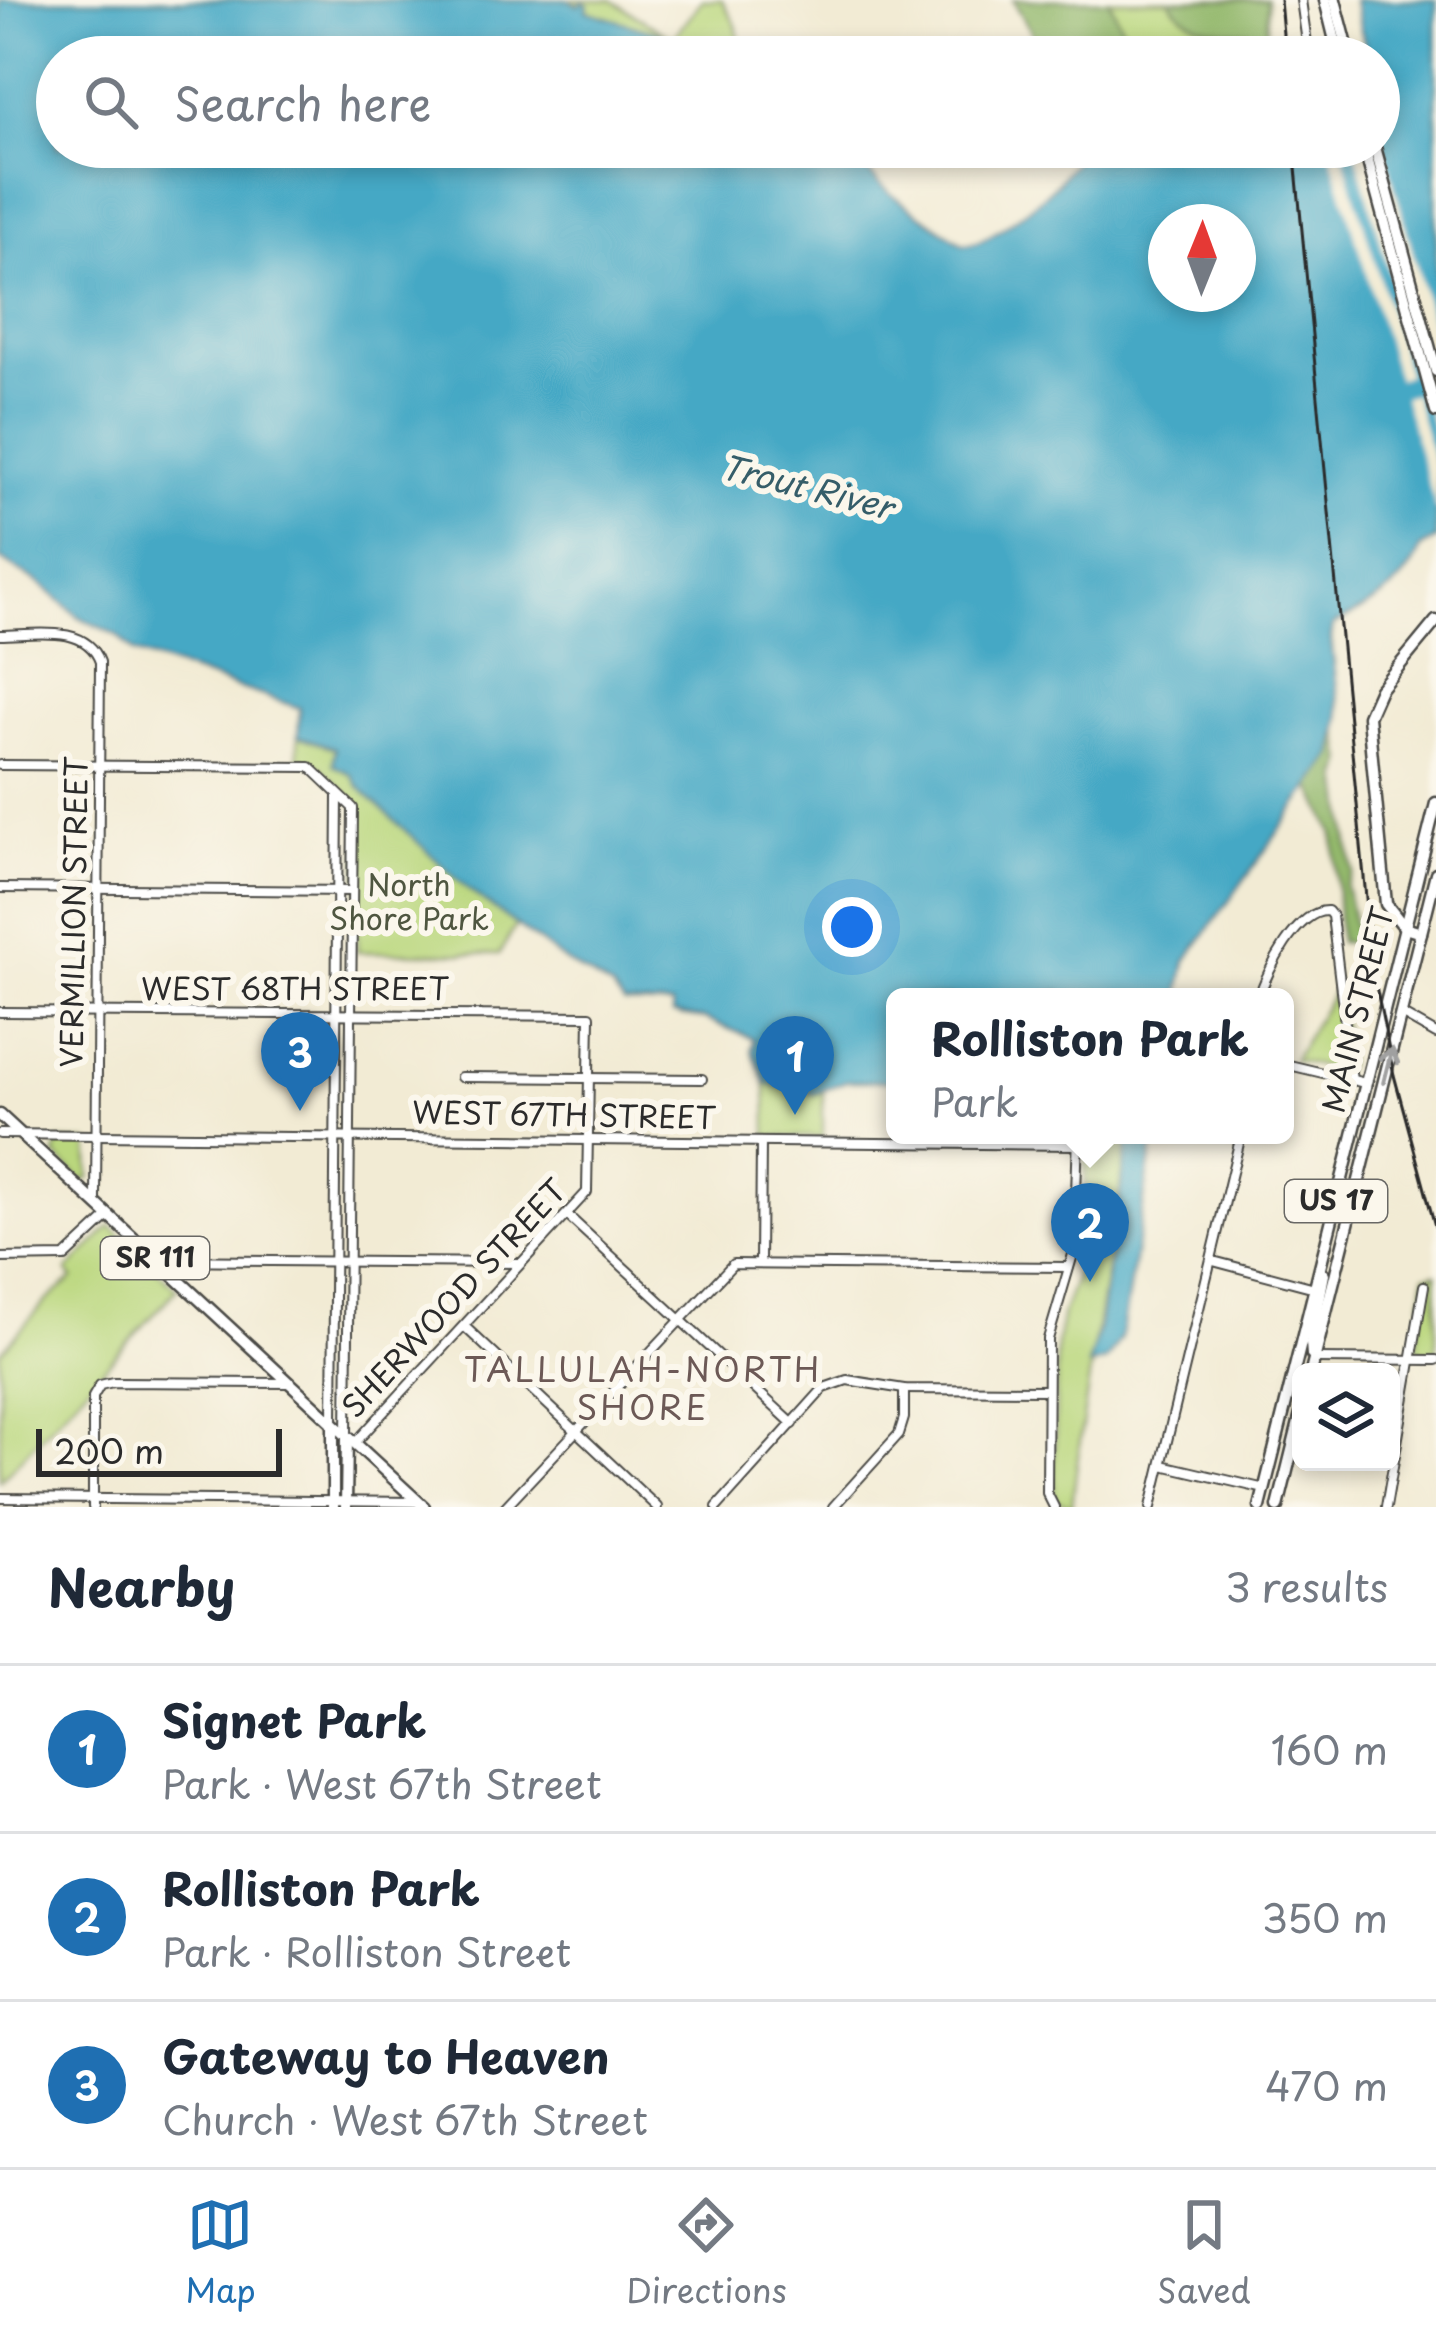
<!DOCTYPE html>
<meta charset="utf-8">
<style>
body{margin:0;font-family:"Playpen Sans",sans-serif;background:#f2f2f3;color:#1f2937}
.controls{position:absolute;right:36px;bottom:36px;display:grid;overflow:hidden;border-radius:18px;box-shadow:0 6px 18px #0003}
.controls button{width:108px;height:108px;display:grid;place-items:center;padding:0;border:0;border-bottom:3px solid #e0e1e3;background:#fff;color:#1f2937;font:60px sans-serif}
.compass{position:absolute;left:1148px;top:204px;width:108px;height:108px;border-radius:50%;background:#fff;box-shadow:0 6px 18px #0003;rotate:1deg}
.scale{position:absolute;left:36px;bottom:30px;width:246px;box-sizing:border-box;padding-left:12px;border:6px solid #2b2b2b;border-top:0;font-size:33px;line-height:42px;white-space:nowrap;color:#2b2b2b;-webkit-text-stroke:9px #fbf7ec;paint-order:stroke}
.you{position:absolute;left:852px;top:927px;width:42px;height:42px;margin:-30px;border:9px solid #fff;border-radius:50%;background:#1a73e8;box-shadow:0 0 0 18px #1a73e833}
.badge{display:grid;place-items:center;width:78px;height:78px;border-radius:50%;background:#1f6fb2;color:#fff;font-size:39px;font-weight:700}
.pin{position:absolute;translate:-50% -99px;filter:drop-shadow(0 3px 6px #0008)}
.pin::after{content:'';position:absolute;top:63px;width:42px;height:36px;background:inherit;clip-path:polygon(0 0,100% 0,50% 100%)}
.popup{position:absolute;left:886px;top:988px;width:408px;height:156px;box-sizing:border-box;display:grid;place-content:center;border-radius:18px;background:#fff;filter:drop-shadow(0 3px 9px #0005);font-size:39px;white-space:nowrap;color:#747a83}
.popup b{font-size:45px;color:#1f2937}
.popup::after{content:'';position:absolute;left:50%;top:100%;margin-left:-24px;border:24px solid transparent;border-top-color:#fff}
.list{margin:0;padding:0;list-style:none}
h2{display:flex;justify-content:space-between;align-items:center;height:156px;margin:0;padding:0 48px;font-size:51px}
h2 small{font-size:39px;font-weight:400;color:#747a83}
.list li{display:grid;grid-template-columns:78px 1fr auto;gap:36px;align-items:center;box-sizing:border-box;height:168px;padding:0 48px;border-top:3px solid #e0e1e3}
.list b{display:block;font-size:45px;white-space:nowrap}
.list p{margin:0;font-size:39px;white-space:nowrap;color:#747a83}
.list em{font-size:39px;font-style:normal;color:#747a83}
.icon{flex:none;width:66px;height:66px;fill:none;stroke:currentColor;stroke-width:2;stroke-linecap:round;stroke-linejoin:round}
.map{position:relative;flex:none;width:1436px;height:1507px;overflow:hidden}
.search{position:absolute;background:#fff;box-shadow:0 6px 18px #0003;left:36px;right:36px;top:36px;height:132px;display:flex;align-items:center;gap:30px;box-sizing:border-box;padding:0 42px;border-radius:66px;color:#747a83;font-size:45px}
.sheet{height:660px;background:#fff}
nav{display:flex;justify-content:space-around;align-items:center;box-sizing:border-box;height:168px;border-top:3px solid #e0e1e3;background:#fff;font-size:33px;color:#747a83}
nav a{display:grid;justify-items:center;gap:6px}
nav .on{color:#1f6fb2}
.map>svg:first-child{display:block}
.green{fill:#bad77d;stroke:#728154;stroke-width:3}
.forest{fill:#93b86c;stroke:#5f724c;stroke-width:3}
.water{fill:#45a8c5;stroke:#386a78;stroke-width:3;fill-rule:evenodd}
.pier{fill:#f2ebd4}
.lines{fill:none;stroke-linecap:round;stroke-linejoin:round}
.street-casing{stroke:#494844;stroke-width:12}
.secondary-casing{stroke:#494844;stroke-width:15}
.primary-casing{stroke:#494844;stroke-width:15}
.street{stroke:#fff;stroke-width:8}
.secondary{stroke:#fff;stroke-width:10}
.primary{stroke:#fff;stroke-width:10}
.rail{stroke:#2b2b2b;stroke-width:3}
.oneway{stroke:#a0a0a0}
.labels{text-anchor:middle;stroke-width:12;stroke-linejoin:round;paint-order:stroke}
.shield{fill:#fbf7ec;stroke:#696865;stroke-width:3}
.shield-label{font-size:27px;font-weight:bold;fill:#2b2b2b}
.park-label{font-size:30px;fill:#4f5640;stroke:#fbf7ec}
.street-label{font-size:30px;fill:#2b2b2b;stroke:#fbf7ec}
.water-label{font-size:33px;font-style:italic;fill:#355d69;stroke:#fbf7ec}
.neighbourhood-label{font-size:33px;letter-spacing:3px;fill:#6c5956;stroke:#fbf7ec}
</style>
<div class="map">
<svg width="1436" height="1507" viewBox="0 0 1436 1507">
<rect width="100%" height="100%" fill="#fbf7ec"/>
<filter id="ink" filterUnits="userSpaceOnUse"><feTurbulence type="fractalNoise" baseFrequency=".00833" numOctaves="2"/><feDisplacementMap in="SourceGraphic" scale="24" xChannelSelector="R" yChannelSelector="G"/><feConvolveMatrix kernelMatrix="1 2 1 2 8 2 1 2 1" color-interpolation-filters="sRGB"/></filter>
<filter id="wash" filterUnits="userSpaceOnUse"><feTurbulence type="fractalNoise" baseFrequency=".004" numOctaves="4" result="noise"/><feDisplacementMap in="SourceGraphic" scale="48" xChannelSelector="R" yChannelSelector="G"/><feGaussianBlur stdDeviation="2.7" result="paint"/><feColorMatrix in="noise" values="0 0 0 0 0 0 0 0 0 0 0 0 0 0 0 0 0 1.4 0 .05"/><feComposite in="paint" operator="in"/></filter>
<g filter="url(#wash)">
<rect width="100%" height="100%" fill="#f2ebd4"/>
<g class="green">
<path d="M569,0H611L673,38L702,0H722L736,25L743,57L685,56L664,45L660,34C630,24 595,20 569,0Z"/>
<path d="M1109,0H1169C1190,34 1231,31 1267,33L1271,57H1136Z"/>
<path d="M298,736L336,749L333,765L351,774L360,787L469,890L517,924L499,954L357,952L359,805L320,766L298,761Z"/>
<path d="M1337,986L1348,1065L1344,1072L1293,1060Z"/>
<path d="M766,1083L814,1094L823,1092V1137L767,1136Z"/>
<path d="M1085,1135H1129C1109,1259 1086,1382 1072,1506L1057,1500L1054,1492L1057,1344L1063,1312L1085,1252Z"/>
<path d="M59,1141L88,1142L90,1177L87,1180H82L55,1155Z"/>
<path d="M111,1226L177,1289L0,1481V1353L46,1301L73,1278L67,1271Z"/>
<path d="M1436,1273V1355H1423L1417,1350L1425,1275Z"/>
</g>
<g class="forest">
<path d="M1013,0H1109L1136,57H1046Z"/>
<path d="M1169,0H1267V33C1231,31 1190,34 1169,0Z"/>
<path d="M1338,727L1344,763L1340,777L1353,872L1346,886L1356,935L1353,943L1339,942L1334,834L1311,785L1334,754Z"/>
</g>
<g class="water">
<path d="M0,0H569L578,6L583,2L588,5L587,11L661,34L664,45L687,57H57V147H823L834,156L842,147L891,194L964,245C988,244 1033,206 1051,189C1065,176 1071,161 1089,147H1379V57H1368L1353,0H1436V539L1420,548C1409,585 1367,609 1333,625L1331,638L1340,717L1334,754L1186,961L1179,997H1065L1060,991L1034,997H895V1081H846L814,1094L766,1083L752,1050L754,1039L705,1019L673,1014L672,1005L624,1004L612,989L566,962L470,891L359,787L351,774L333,765L335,748L298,736L300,708L134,653L118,636L79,617L41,584L0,559ZM1166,222H1238V294H1166Z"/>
<path d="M1129,1135H1155L1121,1338L1106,1361L1088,1366L1098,1333Z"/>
</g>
<g class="pier">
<path d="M1379,130L1436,336V442L1354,147H1379Z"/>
<path d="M1329,147H1341L1408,375L1397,379Z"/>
<path d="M1414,394L1436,469V510L1403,397Z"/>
</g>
</g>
<g filter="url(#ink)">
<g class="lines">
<defs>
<g id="street">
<path d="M1301,0L1309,57"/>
<path d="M0,635C33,635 86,623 100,662L96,1201"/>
<path d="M0,765L310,767L353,808L347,1437"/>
<path d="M0,888L352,891"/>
<path d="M1259,997C1267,971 1298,909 1328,911L1332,916L1352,1081"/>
<path d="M0,1012L590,1016L587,1192L355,1443"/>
<path d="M1401,1014L1436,1034"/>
<path d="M1285,1064L1365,1083"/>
<path d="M461,1077L702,1079"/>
<path d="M0,1134L1077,1145"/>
<path d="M567,1215L793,1424"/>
<path d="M0,1258L65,1257L109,1216"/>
<path d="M157,1260L520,1263"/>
<path d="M1213,1261L1315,1288"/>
<path d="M760,1263L761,1142"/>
<path d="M464,1326L657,1507"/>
<path d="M1315,1359L1436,1360"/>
<path d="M333,1423L338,796"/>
<path d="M1162,1465L1265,1489"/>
<path d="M0,1498L417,1502"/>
<path d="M93,1507V1397L100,1385L113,1382L290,1383"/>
<path d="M505,1507L733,1264L1069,1267"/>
<path d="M717,1507L824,1388L847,1380L904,1389L1047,1390"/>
<path d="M833,1507L899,1434L904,1418V1389"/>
<path d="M1054,1507L1047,1493L1048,1339L1074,1251L1078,1135"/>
<path d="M1151,1507L1241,1135"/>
<path d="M1386,1507L1424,1286"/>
</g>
<g id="secondary">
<path d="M1421,933L1405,928L1386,904L1368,716L1380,689L1436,621"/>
<path d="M333,1507V1424"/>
<path d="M346,1507L347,1437"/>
</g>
<g id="primary">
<path d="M1325,0L1339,57"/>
<path d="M1335,0L1350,57"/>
<path d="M1364,147L1436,412"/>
<path d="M1375,147L1436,371"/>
<path d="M0,1115L424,1507"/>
<path d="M1312,1355L1311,1342L1324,1274"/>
<path d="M1311,1372L1436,873"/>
<path d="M1260,1507L1436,803"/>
<path d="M1278,1507L1301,1414"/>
</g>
</defs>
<use href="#street" class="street-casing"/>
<use href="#secondary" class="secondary-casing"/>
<use href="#primary" class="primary-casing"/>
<use href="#street" class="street"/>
<use href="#secondary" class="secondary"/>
<use href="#primary" class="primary"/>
<g class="rail">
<path d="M1280,0L1285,57"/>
<path d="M1294,147L1373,971L1394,1075L1436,1230"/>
</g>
</g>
<defs><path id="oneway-shaft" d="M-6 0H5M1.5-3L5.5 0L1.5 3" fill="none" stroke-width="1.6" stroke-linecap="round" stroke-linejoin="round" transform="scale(3)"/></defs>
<use class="oneway" href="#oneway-shaft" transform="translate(1388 1065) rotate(-76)"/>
</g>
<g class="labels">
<g class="shield">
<rect x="1285" y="1180" width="102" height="42" rx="9"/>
<rect x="101" y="1237" width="108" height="42" rx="9"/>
</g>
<g class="shield-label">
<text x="1336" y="1210">US 17</text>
<text x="155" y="1267">SR 111</text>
</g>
<g class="park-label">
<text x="409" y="896">North<tspan x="409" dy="34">Shore Park</tspan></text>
</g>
<g class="street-label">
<text transform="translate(75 912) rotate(-89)" y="10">VERMILLION STREET</text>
<text x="295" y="1000">WEST 68TH STREET</text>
<text transform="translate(1359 1010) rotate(-76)" y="10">MAIN STREET</text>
<text transform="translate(564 1116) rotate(1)" y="10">WEST 67TH STREET</text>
<text transform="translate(455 1299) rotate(-47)" y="10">SHERWOOD STREET</text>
</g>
<g class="water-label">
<text transform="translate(807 487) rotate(14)" y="12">Trout River</text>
</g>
<g class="neighbourhood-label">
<text x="643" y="1382">TALLULAH-NORTH<tspan x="643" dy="38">SHORE</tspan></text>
</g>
</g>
</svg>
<div class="controls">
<button><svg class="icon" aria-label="layers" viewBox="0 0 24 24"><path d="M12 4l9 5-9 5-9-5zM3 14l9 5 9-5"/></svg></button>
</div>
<svg class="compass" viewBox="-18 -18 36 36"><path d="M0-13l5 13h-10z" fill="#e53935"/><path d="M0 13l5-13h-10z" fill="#747a83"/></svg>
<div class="scale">200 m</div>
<div class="you"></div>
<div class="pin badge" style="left:795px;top:1115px">1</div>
<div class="pin badge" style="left:1090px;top:1282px">2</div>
<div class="popup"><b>Rolliston Park</b>Park</div>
<div class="pin badge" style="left:300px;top:1111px">3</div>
<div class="search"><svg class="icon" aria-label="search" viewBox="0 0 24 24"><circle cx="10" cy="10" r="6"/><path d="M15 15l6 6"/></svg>Search here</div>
</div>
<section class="sheet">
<h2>Nearby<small>3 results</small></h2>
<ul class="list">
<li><span class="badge">1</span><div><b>Signet Park</b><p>Park · West 67th Street</p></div><em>160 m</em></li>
<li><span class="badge">2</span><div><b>Rolliston Park</b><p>Park · Rolliston Street</p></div><em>350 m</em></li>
<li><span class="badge">3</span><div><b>Gateway to Heaven</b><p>Church · West 67th Street</p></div><em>470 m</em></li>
</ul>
</section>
<nav>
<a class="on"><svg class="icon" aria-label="map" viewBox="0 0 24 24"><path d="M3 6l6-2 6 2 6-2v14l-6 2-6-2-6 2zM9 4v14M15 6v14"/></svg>Map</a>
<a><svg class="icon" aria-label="directions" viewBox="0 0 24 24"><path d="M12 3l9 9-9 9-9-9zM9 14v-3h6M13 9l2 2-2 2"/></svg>Directions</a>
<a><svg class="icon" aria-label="saved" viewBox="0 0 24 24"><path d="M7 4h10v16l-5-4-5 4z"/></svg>Saved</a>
</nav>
